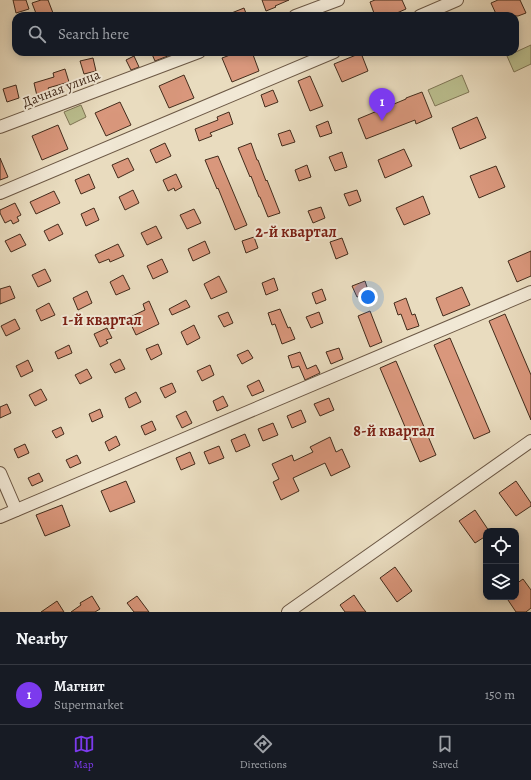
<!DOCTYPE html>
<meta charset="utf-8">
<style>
body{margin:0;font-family:Alegreya,serif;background:#242831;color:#f1f3f6}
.controls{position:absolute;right:12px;bottom:12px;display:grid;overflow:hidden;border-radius:8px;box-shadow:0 2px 10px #0003}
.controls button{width:36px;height:36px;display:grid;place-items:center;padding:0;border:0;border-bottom:1px solid #363941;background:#171b24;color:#f1f3f6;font:20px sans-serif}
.you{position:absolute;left:368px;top:297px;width:14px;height:14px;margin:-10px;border:3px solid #fff;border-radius:50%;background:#1a73e8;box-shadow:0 0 0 6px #1a73e833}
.badge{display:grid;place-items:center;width:26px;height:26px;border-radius:50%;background:#7c3aed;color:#fff;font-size:13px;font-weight:700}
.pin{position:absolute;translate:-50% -33px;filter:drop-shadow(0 1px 2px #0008)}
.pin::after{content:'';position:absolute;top:21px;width:14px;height:12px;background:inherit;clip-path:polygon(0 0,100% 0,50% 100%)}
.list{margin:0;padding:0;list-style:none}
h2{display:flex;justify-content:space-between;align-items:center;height:52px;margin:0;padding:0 16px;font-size:17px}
h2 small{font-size:13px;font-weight:400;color:#9ea1a6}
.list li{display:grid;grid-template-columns:26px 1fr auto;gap:12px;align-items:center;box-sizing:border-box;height:60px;padding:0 16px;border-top:1px solid #363941}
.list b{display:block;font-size:15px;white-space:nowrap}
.list p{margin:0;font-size:13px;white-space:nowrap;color:#9ea1a6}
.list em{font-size:13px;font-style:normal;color:#9ea1a6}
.icon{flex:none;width:22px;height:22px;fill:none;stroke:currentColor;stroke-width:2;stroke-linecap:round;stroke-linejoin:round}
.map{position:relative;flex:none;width:531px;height:612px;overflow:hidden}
.search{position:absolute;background:#171b24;box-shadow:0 2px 10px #0003;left:12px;right:12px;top:12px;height:44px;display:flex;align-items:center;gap:10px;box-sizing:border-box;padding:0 14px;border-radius:12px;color:#9ea1a6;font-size:15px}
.sheet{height:112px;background:#171b24}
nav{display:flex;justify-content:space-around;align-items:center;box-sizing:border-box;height:56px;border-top:1px solid #363941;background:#171b24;font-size:11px;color:#9ea1a6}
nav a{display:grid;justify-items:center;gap:2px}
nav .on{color:#7c3aed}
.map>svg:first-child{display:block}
.green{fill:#bbbf8f;stroke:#7f7656}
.building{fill:#d9977c;stroke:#432c1c}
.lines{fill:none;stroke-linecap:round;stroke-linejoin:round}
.minor-casing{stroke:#6c5845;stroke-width:14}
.minor{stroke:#f1e8d5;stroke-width:12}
.labels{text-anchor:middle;stroke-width:4;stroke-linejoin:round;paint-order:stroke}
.street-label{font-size:14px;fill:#432c1c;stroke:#f1e8d5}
.quarter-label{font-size:16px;font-weight:bold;fill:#7a1f14;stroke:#f1e8d5}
</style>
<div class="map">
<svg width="531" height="612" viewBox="0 0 531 612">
<rect width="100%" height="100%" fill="#e9dcbf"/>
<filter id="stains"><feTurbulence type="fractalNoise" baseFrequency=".005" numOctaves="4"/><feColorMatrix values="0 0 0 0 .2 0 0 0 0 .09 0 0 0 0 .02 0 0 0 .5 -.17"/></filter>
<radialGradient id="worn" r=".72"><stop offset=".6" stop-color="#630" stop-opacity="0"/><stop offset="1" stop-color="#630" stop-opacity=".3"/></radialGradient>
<g class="green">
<path d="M531,45V64L514,72L507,56Z"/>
<path d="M462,75L469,92L435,106L428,90Z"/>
<path d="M81,105L86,117L70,125L64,112Z"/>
</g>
<g class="building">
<path d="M13,0H26L29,9L16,13Z"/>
<path d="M41,0H48L53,13L45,16H37L32,3Z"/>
<path d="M262,0H289L275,6L276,7L266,11Z"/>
<path d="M375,0H402L406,9L390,16H375L370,2Z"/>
<path d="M498,0H520L526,13L518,16H497L491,3Z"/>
<path d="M244,8L247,16H224Z"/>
<path d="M151,52H178L155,61Z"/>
<path d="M238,52H252L259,71L232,82L222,58Z"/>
<path d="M361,53L368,71L342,82L334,64Z"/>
<path d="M134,56L139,67L131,70L126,60Z"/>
<path d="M93,58L96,71L84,74L80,61Z"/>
<path d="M65,69L69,82L48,88L50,92L37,96L34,83L54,77L53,73Z"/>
<path d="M184,75L194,98L169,108L159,86Z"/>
<path d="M310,76L323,106L310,111L298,81Z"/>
<path d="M16,85L19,98L7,102L3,89Z"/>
<path d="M273,90L278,102L265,107L261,95Z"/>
<path d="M422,92L432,117L416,124L415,120L366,139L358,119L406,99V98Z"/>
<path d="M120,102L131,125L106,136L95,113Z"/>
<path d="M229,112L233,124L210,133L212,136L199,141L195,129L218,120L217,117Z"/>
<path d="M477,117L486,138L460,149L452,128Z"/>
<path d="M328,121L332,133L320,137L316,126Z"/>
<path d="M58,125L68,149L42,160L32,136Z"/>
<path d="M290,130L295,142L282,146L278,134Z"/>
<path d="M165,143L171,156L156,163L150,150Z"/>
<path d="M251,143L257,160H258L266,181L267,180L280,213L268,217L260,197H259L251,176L250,177L238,148Z"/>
<path d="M404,149L412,166L385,178L378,160Z"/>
<path d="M342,152L347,167L335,171L329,157Z"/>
<path d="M218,156L247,225L235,230L218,188L217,189L205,160Z"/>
<path d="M0,158L8,177L0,180Z"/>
<path d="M128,158L134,170L118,178L112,165Z"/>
<path d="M307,165L311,177L299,181L295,170Z"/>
<path d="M496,166L505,187L479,198L470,176Z"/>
<path d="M89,174L95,188L81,194L75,180Z"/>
<path d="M176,174L182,187L175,191L174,188L168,191L163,180Z"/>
<path d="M133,190L139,203L125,210L119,197Z"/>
<path d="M357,190L361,201L349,206L344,194Z"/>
<path d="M54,191L60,203L36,214L30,202Z"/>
<path d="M423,196L430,214L404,225L396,208Z"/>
<path d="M15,203L21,215L17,217L19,221L13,224L11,220L5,223L0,213V210Z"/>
<path d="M321,207L325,218L313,223L308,211Z"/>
<path d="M94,208L99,220L86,226L81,214Z"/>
<path d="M194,209L201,223L187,229L180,215Z"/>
<path d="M58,224L63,234L49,241L44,231Z"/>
<path d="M156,226L162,238L147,245L141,233Z"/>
<path d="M20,234L26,245L11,252L5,241Z"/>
<path d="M254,237L258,248L246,253L242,241Z"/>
<path d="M342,238L348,254L336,259L330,242Z"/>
<path d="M205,241L210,253L193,261L188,249Z"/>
<path d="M118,244L124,256L110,262L109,259L99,263L95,255Z"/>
<path d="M531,251V276L517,282L508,261Z"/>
<path d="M162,259L168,272L153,279L147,266Z"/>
<path d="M45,269L51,281L38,287L32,275Z"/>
<path d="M123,275L130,289L116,295L110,282Z"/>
<path d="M219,276L227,292L211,299L204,284Z"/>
<path d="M274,278L278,290L266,295L262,283Z"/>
<path d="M365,281L369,293L357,297L352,286Z"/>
<path d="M10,286L15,298L0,304V289Z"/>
<path d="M462,287L470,305L443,316L436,298Z"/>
<path d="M322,289L326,300L316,304L312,293Z"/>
<path d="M87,291L92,303L78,310L73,298Z"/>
<path d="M406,298L412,315L415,314L419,326L407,330L401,314L398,315L394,303Z"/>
<path d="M186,300L190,307L172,315L169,309Z"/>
<path d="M149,301L159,324L136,335L128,318L145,310L143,304Z"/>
<path d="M49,303L55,315L41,321L36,310Z"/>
<path d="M280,309L288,328L290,327L295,339L282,344L275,324L272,325L268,313Z"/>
<path d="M370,311L382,342L370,347L358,316Z"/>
<path d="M228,312L233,323L224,327L218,316Z"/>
<path d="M319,312L323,323L311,328L306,317Z"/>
<path d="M505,314L531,375V420L489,321Z"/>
<path d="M15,319L20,329L6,336L1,326Z"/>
<path d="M194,325L200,338L187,345L181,332Z"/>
<path d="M107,328L112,338L106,340L108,343L100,347L94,334Z"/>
<path d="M450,338L490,432L474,439L434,345Z"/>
<path d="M158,344L162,354L151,360L146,349Z"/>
<path d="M69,345L72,353L58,359L55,352Z"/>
<path d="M339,348L343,359L331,364L326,352Z"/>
<path d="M248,350L253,358L242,364L237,355Z"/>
<path d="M300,352L307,369L316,365L320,373L305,380L299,366L292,368L288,356Z"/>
<path d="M120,359L125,369L115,373L110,364Z"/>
<path d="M28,360L33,371L21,377L16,366Z"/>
<path d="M396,361L436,455L420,462L380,368Z"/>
<path d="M210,365L214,375L202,381L197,371Z"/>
<path d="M87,369L92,378L80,384L75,375Z"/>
<path d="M259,380L264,391L252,396L247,386Z"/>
<path d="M172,383L176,392L165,398L160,388Z"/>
<path d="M41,389L47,400L35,406L29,395Z"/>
<path d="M136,392L141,402L129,408L125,398Z"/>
<path d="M223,396L228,406L217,411L213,401Z"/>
<path d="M329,398L334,410L320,416L314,404Z"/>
<path d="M7,404L11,413L0,418V407Z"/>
<path d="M100,409L103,417L92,422L89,414Z"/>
<path d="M301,410L306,422L292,428L287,416Z"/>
<path d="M186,411L192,423L182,428L176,416Z"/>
<path d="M152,421L156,430L145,435L141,426Z"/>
<path d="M273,423L278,435L263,441L258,429Z"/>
<path d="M61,427L64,434L56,438L52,431Z"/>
<path d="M245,434L250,446L236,452L231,440Z"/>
<path d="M116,436L120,445L109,451L105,442Z"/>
<path d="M330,437L336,452L342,449L350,467L331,476L325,463L293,478L299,491L281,500L273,482L279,479L272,464L292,455L294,461L313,452L310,447Z"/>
<path d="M25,444L29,453L18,458L14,449Z"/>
<path d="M219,446L224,458L209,464L204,452Z"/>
<path d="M190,452L195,464L181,470L176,458Z"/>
<path d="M77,455L81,463L70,468L66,460Z"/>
<path d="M39,473L43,481L32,486L28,478Z"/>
<path d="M126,481L135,502L110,512L101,491Z"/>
<path d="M516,481L531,503V506L516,516L499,493Z"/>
<path d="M62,505L70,526L45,536L36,515Z"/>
<path d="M475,510L489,531H486V536L475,543L459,521Z"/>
<path d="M395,567L412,591L397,602L380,578Z"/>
<path d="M523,579L531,590V608L526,612H516L506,597H516V584Z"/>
<path d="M354,595L362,607L366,612H345L340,605Z"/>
<path d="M92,596L100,609L95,612H71L81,605L80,603Z"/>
<path d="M137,596L149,612H134L127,603Z"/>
<path d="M57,601L64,612H41Z"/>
</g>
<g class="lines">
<defs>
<g id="minor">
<path d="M295,16L338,0"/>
<path d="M420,16L457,0"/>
<path d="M0,127L199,52"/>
<path d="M0,193L334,52"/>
<path d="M0,473L16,510"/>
<path d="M0,517L531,292"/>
<path d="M288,612L531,441"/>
</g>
</defs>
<use href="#minor" class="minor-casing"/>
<use href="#minor" class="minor"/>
</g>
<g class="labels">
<g class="street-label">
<text transform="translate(61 88) rotate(-21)" y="5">Дачная улица</text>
</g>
<g class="quarter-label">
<text x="296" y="237">2-й квартал</text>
<text x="102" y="325">1-й квартал</text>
<text x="394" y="436">8-й квартал</text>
</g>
</g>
<rect width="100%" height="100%" filter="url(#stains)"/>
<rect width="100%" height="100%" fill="url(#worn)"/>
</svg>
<div class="controls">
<button><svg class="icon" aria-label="locate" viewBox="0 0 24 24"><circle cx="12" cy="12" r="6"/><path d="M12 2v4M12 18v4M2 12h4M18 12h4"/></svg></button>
<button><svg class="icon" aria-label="layers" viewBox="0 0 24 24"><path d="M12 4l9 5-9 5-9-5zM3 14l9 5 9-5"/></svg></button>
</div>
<div class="you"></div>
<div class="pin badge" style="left:382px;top:121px">1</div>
<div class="search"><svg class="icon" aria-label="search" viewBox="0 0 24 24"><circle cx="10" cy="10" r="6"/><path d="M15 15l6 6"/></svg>Search here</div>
</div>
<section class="sheet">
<h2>Nearby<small></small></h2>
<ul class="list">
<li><span class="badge">1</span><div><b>Магнит</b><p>Supermarket</p></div><em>150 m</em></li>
</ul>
</section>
<nav>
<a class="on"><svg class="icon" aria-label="map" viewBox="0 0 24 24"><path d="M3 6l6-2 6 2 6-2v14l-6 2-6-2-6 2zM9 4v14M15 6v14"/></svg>Map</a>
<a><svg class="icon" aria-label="directions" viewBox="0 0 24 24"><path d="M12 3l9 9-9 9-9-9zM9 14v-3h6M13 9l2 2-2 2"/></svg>Directions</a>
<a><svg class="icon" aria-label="saved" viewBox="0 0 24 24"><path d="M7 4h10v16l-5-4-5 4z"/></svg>Saved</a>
</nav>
